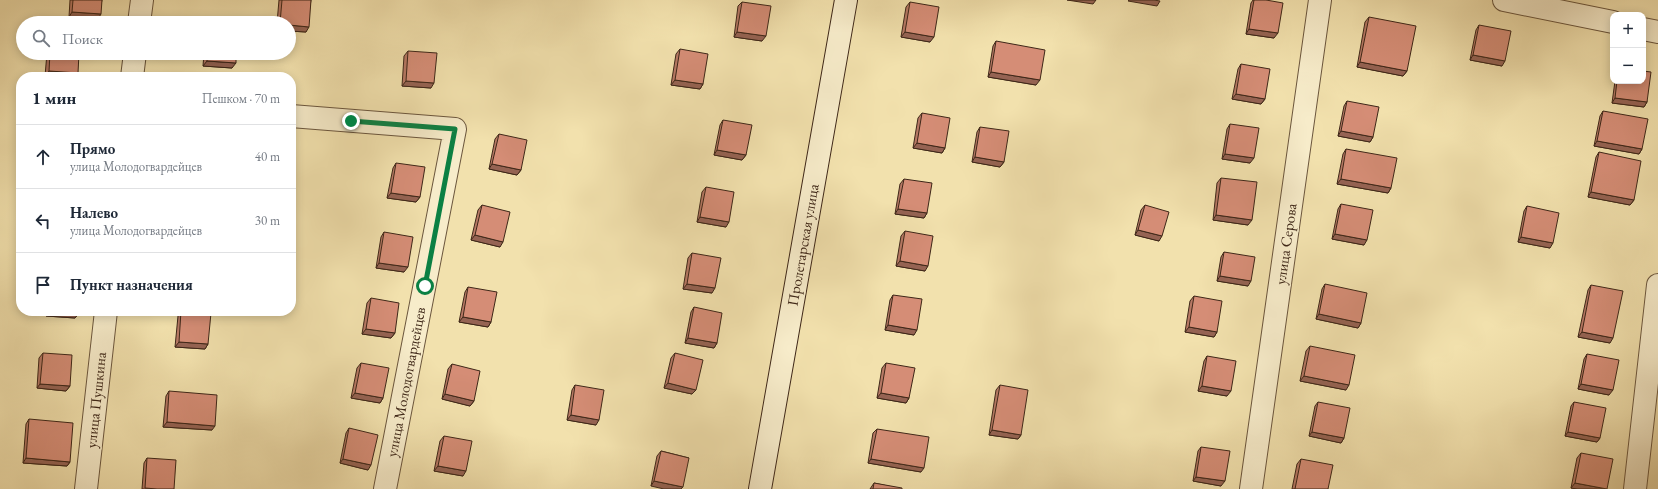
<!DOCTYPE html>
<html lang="ru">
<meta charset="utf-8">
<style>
body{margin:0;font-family:"EB Garamond",serif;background:#f2f2f3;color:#1f2937}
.controls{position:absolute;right:12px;top:12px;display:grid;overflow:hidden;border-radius:8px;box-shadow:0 2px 10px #0003}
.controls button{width:36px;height:36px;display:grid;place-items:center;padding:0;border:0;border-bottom:1px solid #e0e1e3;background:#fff;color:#1f2937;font:20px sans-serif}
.stop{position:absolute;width:12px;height:12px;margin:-9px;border:3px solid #0b8043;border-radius:50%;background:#fff}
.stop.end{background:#0b8043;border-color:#fff;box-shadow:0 1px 4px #0008}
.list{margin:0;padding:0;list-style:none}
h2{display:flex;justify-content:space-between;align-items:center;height:52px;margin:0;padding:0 16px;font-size:17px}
h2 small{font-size:13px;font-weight:400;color:#747a83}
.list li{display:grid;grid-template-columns:26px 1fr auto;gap:12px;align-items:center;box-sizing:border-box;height:64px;padding:0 16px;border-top:1px solid #e0e1e3}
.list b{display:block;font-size:15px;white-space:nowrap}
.list p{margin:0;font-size:13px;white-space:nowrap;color:#747a83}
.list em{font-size:13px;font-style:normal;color:#747a83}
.icon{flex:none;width:22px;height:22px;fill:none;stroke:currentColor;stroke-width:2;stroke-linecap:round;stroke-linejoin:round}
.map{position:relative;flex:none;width:1658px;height:489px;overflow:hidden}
.search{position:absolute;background:#fff;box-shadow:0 2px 10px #0003;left:16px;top:16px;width:280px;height:44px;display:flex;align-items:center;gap:10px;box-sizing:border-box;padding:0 14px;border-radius:22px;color:#747a83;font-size:15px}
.panel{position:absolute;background:#fff;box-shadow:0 2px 10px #0003;left:16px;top:72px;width:280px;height:244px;border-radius:16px}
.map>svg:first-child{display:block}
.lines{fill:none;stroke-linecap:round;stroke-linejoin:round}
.minor-casing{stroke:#6b563d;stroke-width:24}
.secondary-casing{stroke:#3e2718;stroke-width:24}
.minor{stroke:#f7ecca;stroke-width:22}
.secondary{stroke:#f7ecca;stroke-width:22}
.wall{fill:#b77965;stroke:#3e2718}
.shaded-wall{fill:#956353;stroke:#3e2718}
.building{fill:#d58d76;stroke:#3e2718}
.route{stroke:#0b8043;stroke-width:5}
.labels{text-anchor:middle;stroke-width:3;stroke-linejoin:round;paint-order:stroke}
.street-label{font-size:15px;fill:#3e2718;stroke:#f7ecca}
</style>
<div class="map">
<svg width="1658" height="489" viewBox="0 0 1658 489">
<rect width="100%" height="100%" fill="#f2e1ad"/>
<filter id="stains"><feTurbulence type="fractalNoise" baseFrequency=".005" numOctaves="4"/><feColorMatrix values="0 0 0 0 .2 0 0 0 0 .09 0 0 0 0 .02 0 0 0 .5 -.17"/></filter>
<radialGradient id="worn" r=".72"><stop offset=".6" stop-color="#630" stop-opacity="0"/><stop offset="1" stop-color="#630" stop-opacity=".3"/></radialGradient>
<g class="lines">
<defs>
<g id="minor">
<path d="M1504,0L1613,22"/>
<path d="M139,23L142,0"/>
<path d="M1643,29L1658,32"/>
<path d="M132,77L135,53"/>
<path d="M291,116L455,129L385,489"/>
<path d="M86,489L106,311"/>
<path d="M1251,489L1320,0"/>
<path d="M1635,489L1658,285"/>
</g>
<path id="secondary" d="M760,489L846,0"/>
</defs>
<use href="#minor" class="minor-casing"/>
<use href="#secondary" class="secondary-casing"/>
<use href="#minor" class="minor"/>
<use href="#secondary" class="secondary"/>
</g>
<g class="wall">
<path d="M70,0H102L98,19L69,17Z"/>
<path d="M279,0H311L306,32L289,31V23H277Z"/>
<path d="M1253,0H1266L1274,38L1246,34L1251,3Z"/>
<path d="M742,2L762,41L734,37L738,6Z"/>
<path d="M910,2L930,42L901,37L906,7Z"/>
<path d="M1369,17L1407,71L1403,76L1357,67L1365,22Z"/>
<path d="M1479,25L1502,66L1470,60L1476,30Z"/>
<path d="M996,41L1036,85L988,77L993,46Z"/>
<path d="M680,49L703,84L700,89L671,85L676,54Z"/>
<path d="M408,51L431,88L402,86L404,56Z"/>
<path d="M47,53H79L45,76Z"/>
<path d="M204,53H236L232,68L203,66Z"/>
<path d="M1241,64L1265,99L1261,104L1232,99L1238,69Z"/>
<path d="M1615,81H1643L1647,102L1644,107L1612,103Z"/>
<path d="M1347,101L1373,137L1370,142L1338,136L1344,106Z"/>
<path d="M1603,111L1642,149L1639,154L1594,146L1600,116Z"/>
<path d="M922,113L945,148L942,153L913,148L918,118Z"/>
<path d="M723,120L746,155L742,160L714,155L720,125Z"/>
<path d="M1230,124L1250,163L1222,159L1227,129Z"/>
<path d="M980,127L1004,162L1000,167L972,162L977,132Z"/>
<path d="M499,134L521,170L517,175L489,169L495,139Z"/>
<path d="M1346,149L1391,188L1388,193L1337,184L1343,154Z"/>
<path d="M1599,152L1634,200L1630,205L1588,197L1596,157Z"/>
<path d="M396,163L420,197L416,202L387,198L393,168Z"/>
<path d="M1221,178L1248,225L1213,220L1217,183Z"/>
<path d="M904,179L927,213L924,218L895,214L900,184Z"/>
<path d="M706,187L726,227L697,222L702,192Z"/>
<path d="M1341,204L1364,245L1332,239L1338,209Z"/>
<path d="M482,205L500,247L471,240L478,210Z"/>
<path d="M1145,205L1159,241L1135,235L1141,210Z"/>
<path d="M1527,206L1550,248L1518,242L1524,211Z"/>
<path d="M905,231L925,271L896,266L901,236Z"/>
<path d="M384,232L404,272L376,268L381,237Z"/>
<path d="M1224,252L1248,286L1217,281L1221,257Z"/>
<path d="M692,253L712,293L683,289L688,258Z"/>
<path d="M1325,284L1361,323L1358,328L1316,319L1322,289Z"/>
<path d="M1591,285L1610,343L1578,337L1588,290Z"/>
<path d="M468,287L491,322L488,327L459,322L465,292Z"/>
<path d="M893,295L914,335L885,330L890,300Z"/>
<path d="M1194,296L1217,332L1214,337L1185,332L1190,301Z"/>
<path d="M371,298L395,333L391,338L362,334L367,303Z"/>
<path d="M694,307L717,343L714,348L685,343L691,312Z"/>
<path d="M47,311H79V313L75,318L46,316Z"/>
<path d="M181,311L208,344L205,349L175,347L178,316Z"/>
<path d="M1310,346L1346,390L1300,381L1306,351Z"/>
<path d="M43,353L70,386L66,391L37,388L39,358Z"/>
<path d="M675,353L692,394L664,388L671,358Z"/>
<path d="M1587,354L1609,395L1578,389L1584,359Z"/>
<path d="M1207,356L1227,396L1198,391L1204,361Z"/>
<path d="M361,363L383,398L380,403L351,398L357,368Z"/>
<path d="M886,363L909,398L906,403L877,398L882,368Z"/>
<path d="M452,364L474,401L470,406L442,399L448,369Z"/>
<path d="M575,385L596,425L567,420L572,390Z"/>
<path d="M1000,385L1021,435L1018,439L989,435L996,390Z"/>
<path d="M169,391L212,430L163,427L166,396Z"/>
<path d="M1318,402L1344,438L1341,443L1309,436L1315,406Z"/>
<path d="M1574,402L1600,438L1597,442L1565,436L1571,406Z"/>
<path d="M29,419L70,462L67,466L23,463L26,424Z"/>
<path d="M349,428L368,470L340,463L346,433Z"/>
<path d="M877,429L921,472L868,463L873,433Z"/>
<path d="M444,436L463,476L434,471L440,441Z"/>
<path d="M1201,447L1221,486L1193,481L1198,451Z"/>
<path d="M661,451L689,458L651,486L657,456Z"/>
<path d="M1581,453L1577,489L1571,488L1577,458Z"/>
<path d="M147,458L174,489H142L144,463Z"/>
<path d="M1301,459L1328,489H1292L1297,464Z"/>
<path d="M874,483L902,489H870Z"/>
</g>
<g class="shaded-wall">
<path d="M1067,0H1096L1093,4Z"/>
<path d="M1129,0H1154L1160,1L1157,6L1128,1Z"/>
<path d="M72,12L101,14L98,19L69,17Z"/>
<path d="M289,25L309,27L306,32L289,31Z"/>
<path d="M1249,29L1278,33L1274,38L1246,34Z"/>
<path d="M737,32L766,36L762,41L734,37Z"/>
<path d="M905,32L934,37L930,42L901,37Z"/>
<path d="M1473,55L1505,61L1502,66L1470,60Z"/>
<path d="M207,61L236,63L232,68L203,66Z"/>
<path d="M1360,62L1407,71L1403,76L1357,67Z"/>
<path d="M49,71L78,73L75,77H62L45,76Z"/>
<path d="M991,72L1040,80L1036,85L988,77Z"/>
<path d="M675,80L703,84L700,89L671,85Z"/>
<path d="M406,81L434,83L431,88L402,86Z"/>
<path d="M1236,94L1265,99L1261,104L1232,99Z"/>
<path d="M1615,98L1647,102L1644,107L1612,103Z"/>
<path d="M1341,131L1373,137L1370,142L1338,136Z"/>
<path d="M1597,141L1642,149L1639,154L1594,146Z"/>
<path d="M917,143L945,148L942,153L913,148Z"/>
<path d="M717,150L746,155L742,160L714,155Z"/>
<path d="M1225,154L1254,158L1250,163L1222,159Z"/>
<path d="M975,157L1004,162L1000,167L972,162Z"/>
<path d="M492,164L521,170L517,175L489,169Z"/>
<path d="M1341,179L1391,188L1388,193L1337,184Z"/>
<path d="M1591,192L1634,200L1630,205L1588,197Z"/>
<path d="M391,193L420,197L416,202L387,198Z"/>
<path d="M898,209L927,213L924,218L895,214Z"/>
<path d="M1216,215L1252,220L1248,225L1213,220Z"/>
<path d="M700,217L729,222L726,227L697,222Z"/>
<path d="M1138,230L1162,236L1159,241L1135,235Z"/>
<path d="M1335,234L1367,240L1364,245L1332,239Z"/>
<path d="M475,235L503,242L500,247L471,240Z"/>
<path d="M1521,237L1553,243L1550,248L1518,242Z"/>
<path d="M900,261L928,266L925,271L896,266Z"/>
<path d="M379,263L408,267L404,272L376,268Z"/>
<path d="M1220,276L1251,281L1248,286L1217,281Z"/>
<path d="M687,284L715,288L712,293L683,289Z"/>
<path d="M50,311L79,313L75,318L46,316Z"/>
<path d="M1319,314L1361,323L1358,328L1316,319Z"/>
<path d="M463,317L491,322L488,327L459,322Z"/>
<path d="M888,325L917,330L914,335L885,330Z"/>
<path d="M1189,327L1217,332L1214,337L1185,332Z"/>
<path d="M366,329L395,333L391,338L362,334Z"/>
<path d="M1582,332L1613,338L1610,343L1578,337Z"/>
<path d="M688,338L717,343L714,348L685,343Z"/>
<path d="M179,342L208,344L205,349L175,347Z"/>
<path d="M1304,376L1349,385L1346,390L1300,381Z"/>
<path d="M668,383L696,390L692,394L664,388Z"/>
<path d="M40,384L70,386L66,391L37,388Z"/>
<path d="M1581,384L1613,390L1609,395L1578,389Z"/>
<path d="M1202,386L1231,391L1227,396L1198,391Z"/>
<path d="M355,393L383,398L380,403L351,398Z"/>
<path d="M881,393L909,398L906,403L877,398Z"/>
<path d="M445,394L474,401L470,406L442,399Z"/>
<path d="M571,415L599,420L596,425L567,420Z"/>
<path d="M167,422L215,426L212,430L163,427Z"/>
<path d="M992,430L1021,435L1018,439L989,435Z"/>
<path d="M1312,432L1344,438L1341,443L1309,436Z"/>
<path d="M1568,432L1600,438L1597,442L1565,436Z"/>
<path d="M26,458L70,462L67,466L23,463Z"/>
<path d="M343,459L371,465L368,470L340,463Z"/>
<path d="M871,459L924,468L921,472L868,463Z"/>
<path d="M438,466L466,471L463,476L434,471Z"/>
<path d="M1196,477L1225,481L1221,486L1193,481Z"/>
<path d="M654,481L683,487L681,489H664L651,486Z"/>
<path d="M1575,483L1607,489H1577L1571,488Z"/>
</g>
<g class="building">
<path d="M73,0H102L101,14L72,12Z"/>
<path d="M282,0H311L309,27L289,25V23H280Z"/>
<path d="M1254,0H1266L1283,3L1278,33L1249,29Z"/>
<path d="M742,2L771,6L766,36L737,32Z"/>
<path d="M910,2L939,7L934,37L905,32Z"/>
<path d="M1369,17L1416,26L1407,71L1360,62Z"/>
<path d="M1479,25L1511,31L1505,61L1473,55Z"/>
<path d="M996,41L1045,50L1040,80L991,72Z"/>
<path d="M680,49L708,54L703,84L675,80Z"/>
<path d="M408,51L437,53L434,83L406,81Z"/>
<path d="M50,53H79L78,73L49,71Z"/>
<path d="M207,53H236V63L207,61Z"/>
<path d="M1241,64L1270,69L1265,99L1236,94Z"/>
<path d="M1643,71L1651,72L1647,102L1615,98L1617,81H1643Z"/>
<path d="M1347,101L1379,107L1373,137L1341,131Z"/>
<path d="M1603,111L1648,119L1642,149L1597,141Z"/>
<path d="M922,113L950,118L945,148L917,143Z"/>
<path d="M723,120L752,125L746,155L717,150Z"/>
<path d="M1230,124L1259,128L1254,158L1225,154Z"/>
<path d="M980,127L1009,131L1004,162L975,157Z"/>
<path d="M499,134L527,140L521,170L492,164Z"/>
<path d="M1346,149L1397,158L1391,188L1341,179Z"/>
<path d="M1599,152L1641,161L1634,200L1591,192Z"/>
<path d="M396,163L425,167L420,197L391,193Z"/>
<path d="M1221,178L1257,182L1252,220L1216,215Z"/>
<path d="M904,179L932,183L927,213L898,209Z"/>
<path d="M706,187L734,192L729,222L700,217Z"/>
<path d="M1341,204L1373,210L1367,240L1335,234Z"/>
<path d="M482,205L510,212L503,242L475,235Z"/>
<path d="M1145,205L1169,212L1162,236L1138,230Z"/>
<path d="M1527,206L1559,213L1553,243L1521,237Z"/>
<path d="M905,231L933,236L928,266L900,261Z"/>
<path d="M384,232L413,237L408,267L379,263Z"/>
<path d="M1224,252L1255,257L1251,281L1220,276Z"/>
<path d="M692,253L721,258L715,288L687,284Z"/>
<path d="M1325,284L1367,293L1361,323L1319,314Z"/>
<path d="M1591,285L1623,291L1613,338L1582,332Z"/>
<path d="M468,287L497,292L491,322L463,317Z"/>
<path d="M893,295L922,299L917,330L888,325Z"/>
<path d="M1194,296L1222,301L1217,332L1189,327Z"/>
<path d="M371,298L399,303L395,333L366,329Z"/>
<path d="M694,307L722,313L717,343L688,338Z"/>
<path d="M50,311H79V313Z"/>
<path d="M181,311L211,313L208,344L179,342Z"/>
<path d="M1310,346L1355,355L1349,385L1304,376Z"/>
<path d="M43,353L72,355L70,386L40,384Z"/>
<path d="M675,353L703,360L696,390L668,383Z"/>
<path d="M1587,354L1619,360L1613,390L1581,384Z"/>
<path d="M1207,356L1236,361L1231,391L1202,386Z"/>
<path d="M361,363L389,368L383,398L355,393Z"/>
<path d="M886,363L915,368L909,398L881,393Z"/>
<path d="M452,364L480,371L474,401L445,394Z"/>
<path d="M575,385L604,390L599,420L571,415Z"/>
<path d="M1000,385L1028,390L1021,435L992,430Z"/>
<path d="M169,391L217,395L215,426L167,422Z"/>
<path d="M1318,402L1350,408L1344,438L1312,432Z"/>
<path d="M1574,402L1606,408L1600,438L1568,432Z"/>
<path d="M29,419L73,423L70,462L26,458Z"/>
<path d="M349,428L378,435L371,465L343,459Z"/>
<path d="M877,429L929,437L924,468L871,459Z"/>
<path d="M444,436L472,441L466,471L438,466Z"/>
<path d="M1201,447L1230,451L1225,481L1196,477Z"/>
<path d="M661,451L689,458L683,487L654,481Z"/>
<path d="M1581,453L1613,459L1607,489L1575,483Z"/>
<path d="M147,458L176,460L174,489H157L145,488Z"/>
<path d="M1301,459L1333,465L1328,489H1295Z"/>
<path d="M874,483L902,488V489H873Z"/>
</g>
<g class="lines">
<path class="route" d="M351,121L455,129L425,286"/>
</g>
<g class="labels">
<g class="street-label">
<text transform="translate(1286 244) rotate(-82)" y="5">улица Серова</text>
<text transform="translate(803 245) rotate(-80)" y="5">Пролетарская улица</text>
<text transform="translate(406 382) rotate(-79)" y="5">улица Молодогвардейцев</text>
<text transform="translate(96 400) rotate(-84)" y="5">улица Пушкина</text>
</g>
</g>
<rect width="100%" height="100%" filter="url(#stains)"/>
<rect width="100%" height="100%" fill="url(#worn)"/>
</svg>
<div class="controls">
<button>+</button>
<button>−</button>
</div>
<div class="stop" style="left:425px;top:286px"></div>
<div class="stop end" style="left:351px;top:121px"></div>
<div class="search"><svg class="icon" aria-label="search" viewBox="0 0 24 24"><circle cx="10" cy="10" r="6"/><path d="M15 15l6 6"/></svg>Поиск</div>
<section class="panel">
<h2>1 мин<small>Пешком · 70 m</small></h2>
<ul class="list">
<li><svg class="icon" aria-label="ahead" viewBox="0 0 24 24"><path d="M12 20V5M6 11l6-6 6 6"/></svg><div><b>Прямо</b><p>улица Молодогвардейцев</p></div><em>40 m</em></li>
<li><svg class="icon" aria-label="left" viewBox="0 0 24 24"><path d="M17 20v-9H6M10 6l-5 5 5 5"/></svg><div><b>Налево</b><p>улица Молодогвардейцев</p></div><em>30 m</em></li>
<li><svg class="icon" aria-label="arrive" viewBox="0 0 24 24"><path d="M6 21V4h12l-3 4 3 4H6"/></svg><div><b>Пункт назначения</b></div></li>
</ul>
</section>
</div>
